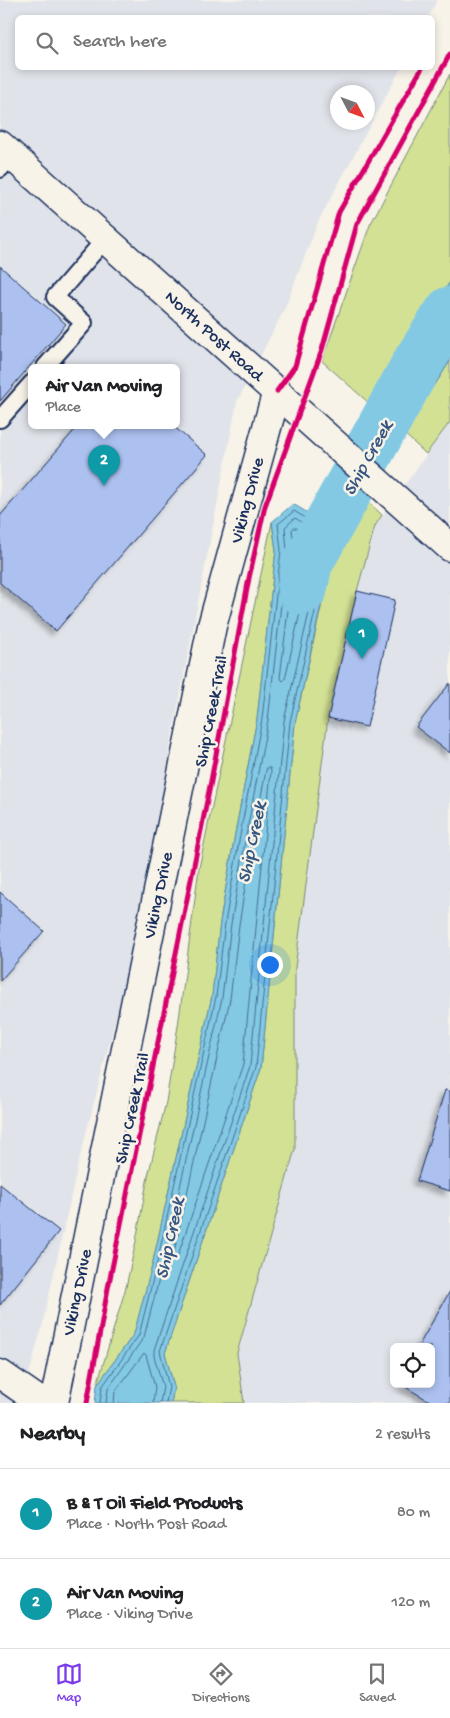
<!DOCTYPE html>
<meta charset="utf-8">
<style>
body{margin:0;font-family:"Gochi Hand",sans-serif;background:#f2f2f2;color:#202124}
.controls{position:absolute;right:15px;bottom:15px;display:grid;overflow:hidden;border-radius:8px;box-shadow:0 2px 8px #0003}
.controls button{width:45px;height:45px;display:grid;place-items:center;padding:0;border:0;border-bottom:1px solid #e0e0e0;background:#fff;color:#202124;font:25px sans-serif}
.compass{position:absolute;left:330px;top:85px;width:45px;height:45px;border-radius:50%;background:#fff;box-shadow:0 2px 8px #0003;rotate:131deg}
.you{position:absolute;left:269px;top:964px;width:18px;height:18px;margin:-12px;border:4px solid #fff;border-radius:50%;background:#1a73e8;box-shadow:0 0 0 8px #1a73e833}
.badge{display:grid;place-items:center;width:32px;height:32px;border-radius:50%;background:#7c3aed;color:#fff;font-size:16px;font-weight:700}
.pin{position:absolute;translate:-50% -41px;filter:drop-shadow(0 1px 2px #0008)}
.pin::after{content:'';position:absolute;top:26px;width:18px;height:15px;background:inherit;clip-path:polygon(0 0,100% 0,50% 100%)}
.popup{position:absolute;left:28px;top:364px;width:152px;height:65px;box-sizing:border-box;display:grid;place-content:center;border-radius:8px;background:#fff;filter:drop-shadow(0 1px 4px #0005);font-size:16px;white-space:nowrap;color:#757577}
.popup b{font-size:19px;color:#202124}
.popup::after{content:'';position:absolute;left:50%;top:100%;margin-left:-10px;border:10px solid transparent;border-top-color:#fff}
.list{margin:0;padding:0;list-style:none}
h2{display:flex;justify-content:space-between;align-items:center;height:65px;margin:0;padding:0 20px;font-size:21px}
h2 small{font-size:16px;font-weight:400;color:#757577}
.list li{display:grid;grid-template-columns:32px 1fr auto;gap:15px;align-items:center;box-sizing:border-box;height:90px;padding:0 20px;border-top:1px solid #e0e0e0}
.list b{display:block;font-size:19px;white-space:nowrap}
.list p{margin:0;font-size:16px;white-space:nowrap;color:#757577}
.list em{font-size:16px;font-style:normal;color:#757577}
.icon{flex:none;width:28px;height:28px;fill:none;stroke:currentColor;stroke-width:2;stroke-linecap:round;stroke-linejoin:round}
.map{position:relative;flex:none;width:450px;height:1403px;overflow:hidden}
.search{position:absolute;background:#fff;box-shadow:0 2px 8px #0003;left:15px;right:15px;top:15px;height:55px;display:flex;align-items:center;gap:12px;box-sizing:border-box;padding:0 18px;border-radius:8px;color:#757577;font-size:19px}
.sheet{height:245px;background:#fff}
nav{display:flex;justify-content:space-around;align-items:center;box-sizing:border-box;height:70px;border-top:1px solid #e0e0e0;background:#fff;font-size:14px;color:#757577}
nav a{display:grid;justify-items:center;gap:2px}
nav .on{color:#7c3aed}
.map>svg:first-child{display:block}
.built{fill:#e0e4ea;fill-rule:evenodd}
.green{fill:#d3e194;stroke:#778879}
.water{fill:#83c9e4;stroke:#598bae}
.lines{fill:none;stroke-linecap:round;stroke-linejoin:round}
.shore{stroke:#456d94;stroke-width:1}
.river{stroke:#83c9e4;stroke-width:51}
.building{fill:#acc1f0;stroke:#1b2f5e;filter:url(#shadow)}
.lane-casing{stroke:#1b2f5e;stroke-width:20}
.street-casing{stroke:#1b2f5e;stroke-width:31}
.secondary-casing{stroke:#1b2f5e;stroke-width:31}
.lane{stroke:#f7f3e8;stroke-width:16}
.street{stroke:#f7f3e8;stroke-width:28}
.secondary{stroke:#f7f3e8;stroke-width:28}
.cycleway-casing{stroke:#f7f3e8;stroke-width:8}
.cycleway{stroke:#d6006c;stroke-width:5}
.labels{text-anchor:middle;stroke-width:5;stroke-linejoin:round;paint-order:stroke}
.street-label{font-size:18px;fill:#1b2f5e;stroke:#f7f3e8}
.water-label{font-size:19px;font-style:italic;fill:#355680;stroke:#f7f3e8}
</style>
<div class="map">
<svg width="450" height="1403" viewBox="0 0 450 1403">
<defs>
<filter id="shadow"><feDropShadow dx="-4.5" dy="4.5" stdDeviation="2.5" flood-color="#0004"/></filter>
</defs>
<rect width="100%" height="100%" fill="#f7f3e8"/>
<filter id="ink" filterUnits="userSpaceOnUse"><feTurbulence type="fractalNoise" baseFrequency=".02" numOctaves="2"/><feDisplacementMap in="SourceGraphic" scale="10" xChannelSelector="R" yChannelSelector="G"/><feConvolveMatrix kernelMatrix="1 2 1 2 8 2 1 2 1" color-interpolation-filters="sRGB"/></filter>
<g filter="url(#ink)">
<g class="built">
<path d="M0,0H437L428,18H18V68H401L318,222L285,308L237,402L172,737L144,909L78,1165L42,1327L21,1403H0ZM338,92H368V122H338ZM32,367H176V425H32Z"/>
<path d="M450,422V1403H244L237,1354L295,1149V968L328,718L357,591L375,526ZM394,1347H431V1384H394Z"/>
</g>
<g class="green">
<path d="M450,74V282L370,404L322,361L370,225Z"/>
<path d="M450,361V422L426,454L399,429L438,380Z"/>
<path d="M367,501L382,515L375,526L357,591L328,718L295,968V1149L237,1353L244,1403H171L174,1387L165,1353L261,1068L295,723L335,546Z"/>
<path d="M272,522L276,550L257,719L235,834L220,922L212,996L152,1266L134,1334L97,1385L126,1287L136,1241L148,1176L166,1102L179,1019L199,868Z"/>
</g>
<g class="water">
<path d="M450,282V361L438,380L399,429L370,404Z"/>
<path d="M293,504L343,534L334,546L295,723L261,1068L165,1353L174,1387L171,1403H95L97,1385L134,1334L152,1266L212,996L220,922L235,834L257,719L276,550L272,522Z"/>
</g>
<g class="lines">
<g class="shore">
<path d="M450,291L378,402V404L397,420H400L434,377L444,361L450,359"/>
<path d="M450,303L386,400V403L396,411H399L429,373L439,357L444,354L450,353"/>
<path d="M450,316L411,376V379H415C425,367 432,346 450,345"/>
<path d="M294,528H297L316,542L285,679L283,681L280,678L295,551L292,530Z"/>
<path d="M267,768H270L271,771L243,1064L177,1258L174,1259L173,1257L230,999L239,925L253,837Z"/>
<path d="M100,1403L102,1387L139,1335L156,1267L216,997L225,923L240,835L262,719L281,550L278,524L294,511L333,535L334,537L330,545L290,722L256,1067L160,1351L169,1387L166,1403"/>
<path d="M106,1403L108,1389L144,1337L162,1268L222,998L231,924L246,836L268,720L287,551L285,527L295,518L324,536L326,539L284,721L250,1066L154,1350V1356L163,1387L160,1403"/>
<path d="M114,1403L115,1392L144,1353L146,1355L155,1387L153,1403"/>
</g>
<path class="river" d="M302,589L307,564L418,362L450,312"/>
</g>
<g class="building">
<path d="M0,266L66,324L0,401Z"/>
<path d="M79,425H172L207,455L56,631L0,583V516Z"/>
<path d="M357,591L395,600L367,727L328,718Z"/>
<path d="M450,683V753L416,727Z"/>
<path d="M0,892L44,931L0,981Z"/>
<path d="M445,1090L450,1091V1191L417,1181Z"/>
<path d="M0,1184L59,1231L0,1305Z"/>
<path d="M450,1291V1403H433L400,1384H431V1347H418Z"/>
</g>
<g class="lines">
<defs>
<g id="lane">
<path d="M0,169L12,155"/>
<path d="M45,367L84,323L55,297L106,238"/>
<path d="M0,419L32,383"/>
</g>
<g id="street">
<path d="M0,1374L42,1403"/>
<path d="M54,1403L212,626L277,391"/>
</g>
<path id="secondary" d="M0,145L450,547"/>
</defs>
<use href="#lane" class="lane-casing"/>
<use href="#street" class="street-casing"/>
<use href="#secondary" class="secondary-casing"/>
<use href="#lane" class="lane"/>
<use href="#street" class="street"/>
<use href="#secondary" class="secondary"/>
<defs>
<g id="cycleway">
<path d="M277,391L295,366L339,212L422,68"/>
<path d="M87,1403L108,1288L211,781L249,578L265,506L322,350L357,224L450,54"/>
</g>
</defs>
<use href="#cycleway" class="cycleway-casing"/>
<use href="#cycleway" class="cycleway"/>
</g>
</g>
<g class="labels">
<g class="street-label">
<text transform="translate(215 335) rotate(42)" y="6">North Post Road</text>
<text transform="translate(246 500) rotate(-75)" y="6">Viking Drive</text>
<text transform="translate(210 711) rotate(-79)" y="6">Ship Creek Trail</text>
<text transform="translate(157 895) rotate(-78)" y="6">Viking Drive</text>
<text transform="translate(131 1108) rotate(-78)" y="6">Ship Creek Trail</text>
<text transform="translate(76 1292) rotate(-78)" y="6">Viking Drive</text>
</g>
<g class="water-label">
<text transform="translate(366 457) rotate(-61)" y="7">Ship Creek</text>
<text transform="translate(250 842) rotate(-78)" y="7">Ship Creek</text>
<text transform="translate(168 1238) rotate(-78)" y="7">Ship Creek</text>
</g>
</g>
</svg>
<div class="controls">
<button><svg class="icon" aria-label="locate" viewBox="0 0 24 24"><circle cx="12" cy="12" r="6"/><path d="M12 2v4M12 18v4M2 12h4M18 12h4"/></svg></button>
</div>
<svg class="compass" viewBox="-18 -18 36 36"><path d="M0-13l5 13h-10z" fill="#e53935"/><path d="M0 13l5-13h-10z" fill="#757577"/></svg>
<div class="you"></div>
<div class="pin badge" style="left:362px;top:659px;background:#0f9aa8">1</div>
<div class="pin badge" style="left:104px;top:486px;background:#0f9aa8">2</div>
<div class="popup"><b>Air Van Moving</b>Place</div>
<div class="search"><svg class="icon" aria-label="search" viewBox="0 0 24 24"><circle cx="10" cy="10" r="6"/><path d="M15 15l6 6"/></svg>Search here</div>
</div>
<section class="sheet">
<h2>Nearby<small>2 results</small></h2>
<ul class="list">
<li><span class="badge" style="background:#0f9aa8">1</span><div><b>B &amp; T Oil Field Products</b><p>Place · North Post Road</p></div><em>80 m</em></li>
<li><span class="badge" style="background:#0f9aa8">2</span><div><b>Air Van Moving</b><p>Place · Viking Drive</p></div><em>120 m</em></li>
</ul>
</section>
<nav>
<a class="on"><svg class="icon" aria-label="map" viewBox="0 0 24 24"><path d="M3 6l6-2 6 2 6-2v14l-6 2-6-2-6 2zM9 4v14M15 6v14"/></svg>Map</a>
<a><svg class="icon" aria-label="directions" viewBox="0 0 24 24"><path d="M12 3l9 9-9 9-9-9zM9 14v-3h6M13 9l2 2-2 2"/></svg>Directions</a>
<a><svg class="icon" aria-label="saved" viewBox="0 0 24 24"><path d="M7 4h10v16l-5-4-5 4z"/></svg>Saved</a>
</nav>
